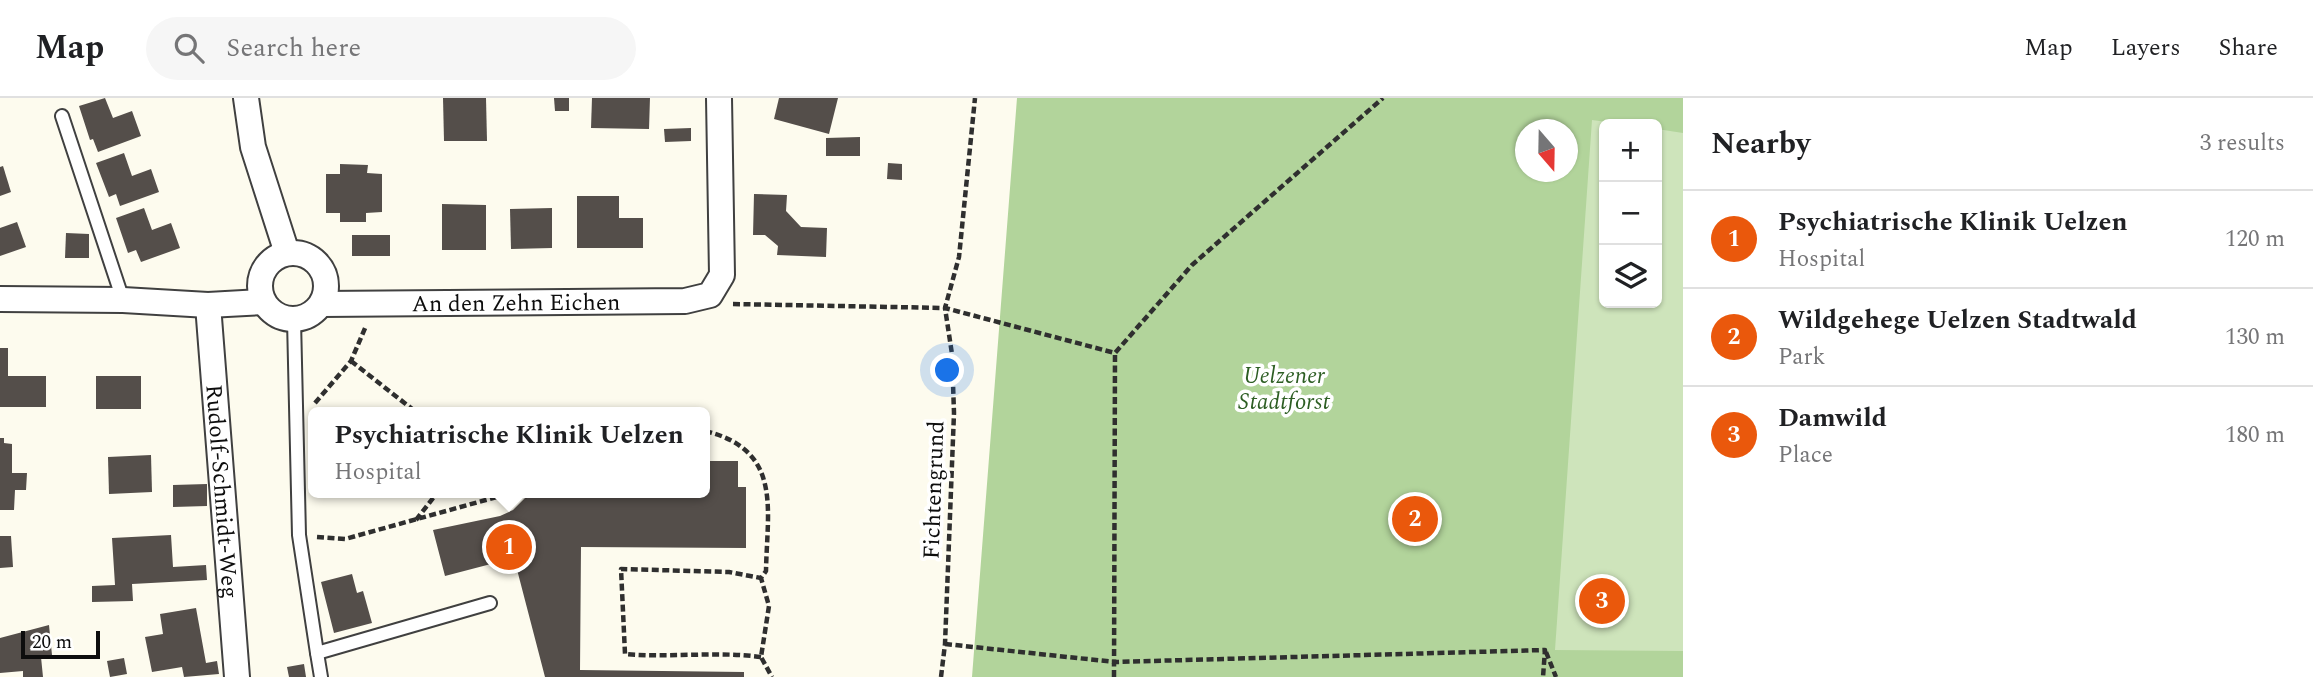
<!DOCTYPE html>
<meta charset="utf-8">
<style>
body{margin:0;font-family:Spectral,serif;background:#f6f6f6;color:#202124}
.controls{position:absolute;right:21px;top:21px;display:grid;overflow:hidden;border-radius:10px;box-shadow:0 2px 5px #0004}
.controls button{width:63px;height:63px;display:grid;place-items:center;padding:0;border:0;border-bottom:2px solid #e0e0e0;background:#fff;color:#202124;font:35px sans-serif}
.compass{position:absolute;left:1515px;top:21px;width:63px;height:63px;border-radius:50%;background:#fff;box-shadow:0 2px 5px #0004;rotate:160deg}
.scale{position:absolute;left:21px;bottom:18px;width:79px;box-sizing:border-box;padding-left:7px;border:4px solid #0d0d0d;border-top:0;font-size:19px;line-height:24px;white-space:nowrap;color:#0d0d0d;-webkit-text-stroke:5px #fff;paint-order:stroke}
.you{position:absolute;left:948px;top:273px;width:24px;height:24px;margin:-18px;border:5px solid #fff;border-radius:50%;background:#1a73e8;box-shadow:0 0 0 10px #1a73e833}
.badge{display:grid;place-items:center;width:46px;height:46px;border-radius:50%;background:#ea580c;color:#fff;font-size:23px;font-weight:700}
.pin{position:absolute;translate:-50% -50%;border:4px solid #fff;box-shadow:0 2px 7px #0006}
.popup{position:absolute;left:308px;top:309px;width:402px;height:91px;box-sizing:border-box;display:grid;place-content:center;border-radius:10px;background:#fff;filter:drop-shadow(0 2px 5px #0005);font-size:23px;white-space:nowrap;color:#757577}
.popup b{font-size:26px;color:#202124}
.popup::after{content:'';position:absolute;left:50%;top:100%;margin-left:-14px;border:14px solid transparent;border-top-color:#fff}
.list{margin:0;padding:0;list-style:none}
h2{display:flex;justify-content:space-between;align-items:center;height:91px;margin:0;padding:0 28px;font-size:30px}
h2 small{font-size:23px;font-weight:400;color:#757577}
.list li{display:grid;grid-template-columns:46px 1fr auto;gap:21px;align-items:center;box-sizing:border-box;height:98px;padding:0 28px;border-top:2px solid #e0e0e0}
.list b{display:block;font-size:26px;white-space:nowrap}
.list p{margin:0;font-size:23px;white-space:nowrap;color:#757577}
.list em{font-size:23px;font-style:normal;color:#757577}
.icon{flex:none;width:38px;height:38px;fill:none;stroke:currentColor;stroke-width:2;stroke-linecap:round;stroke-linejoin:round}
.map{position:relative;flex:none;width:1683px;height:579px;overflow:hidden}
header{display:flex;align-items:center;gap:42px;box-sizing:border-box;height:98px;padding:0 35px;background:#fff;border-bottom:2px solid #e0e0e0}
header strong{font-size:33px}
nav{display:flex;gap:38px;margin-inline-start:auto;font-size:24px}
.search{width:490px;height:63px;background:#f6f6f6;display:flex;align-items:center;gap:18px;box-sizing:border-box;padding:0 24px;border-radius:38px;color:#757577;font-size:26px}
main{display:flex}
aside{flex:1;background:#fff}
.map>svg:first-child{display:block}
.green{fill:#cee4bb;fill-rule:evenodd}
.forest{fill:#b2d49b;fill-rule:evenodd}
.building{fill:#544e4a}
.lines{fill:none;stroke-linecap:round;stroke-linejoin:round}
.service-casing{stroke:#404040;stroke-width:16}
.minor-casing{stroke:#404040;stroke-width:28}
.path{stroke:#2f2f2f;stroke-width:4.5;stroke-dasharray:7 3.5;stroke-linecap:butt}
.service{stroke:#fff;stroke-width:12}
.minor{stroke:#fff;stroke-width:24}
.labels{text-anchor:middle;stroke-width:7;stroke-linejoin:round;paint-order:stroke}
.street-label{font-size:23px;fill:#0d0d0d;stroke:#fff}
.park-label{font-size:23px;font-style:italic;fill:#2d5e23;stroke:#fff}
</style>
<header>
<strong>Map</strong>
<div class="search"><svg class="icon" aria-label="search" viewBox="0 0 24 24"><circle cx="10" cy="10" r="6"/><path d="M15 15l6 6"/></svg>Search here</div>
<nav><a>Map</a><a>Layers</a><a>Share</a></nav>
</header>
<main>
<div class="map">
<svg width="1683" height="579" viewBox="0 0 1683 579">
<rect width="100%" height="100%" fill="#fdfbee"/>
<path class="green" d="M1442,0H1683V579H1145ZM1604,26H1657V205H1604ZM1526,32H1568V74H1526Z"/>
<path class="forest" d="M1017,0H1683V35L1657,31V26H1621L1592,22L1555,552L1683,553V579H972ZM1526,32H1568V74H1526Z"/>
<g class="building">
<path d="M105,0L113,20L132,13L141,38L98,54L93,41L90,42L79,8Z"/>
<path d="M443,0H486L487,43H444Z"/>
<path d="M554,0H569V13H555Z"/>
<path d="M592,0H650L649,31L591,30Z"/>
<path d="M779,0H838L829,36L774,21Z"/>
<path d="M691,30V43L665,44L664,31Z"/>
<path d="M860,39V58H826V40Z"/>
<path d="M124,55L132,78L151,71L159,94L120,108L116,96L109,99L96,65Z"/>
<path d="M888,65L902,66V82L887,81Z"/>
<path d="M340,66L368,67L367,75L382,76V114L366,115V124H340V115H326V76H340Z"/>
<path d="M3,68L11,94L0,98V69Z"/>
<path d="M754,96L787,97L786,113L801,129L827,130L826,159L777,157L778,148L765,137H753Z"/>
<path d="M577,98H619V120H643V150H577Z"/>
<path d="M442,106L486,107V152H442Z"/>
<path d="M144,110L152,132L171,125L180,150L141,164L136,152L128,155L116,120Z"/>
<path d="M552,110V150L511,151L510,111Z"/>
<path d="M17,124L26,149L0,158V130Z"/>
<path d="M66,135L89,136V160H65Z"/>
<rect x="352" y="137" width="38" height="21"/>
<path d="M0,250H8V278H46V309H0Z"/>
<rect x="96" y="278" width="45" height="33"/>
<path d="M0,340H4V345L12,346V375H27L26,392H15L14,412H0Z"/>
<path d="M151,357L152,394L109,396L108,359Z"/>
<path d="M705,363H738V389H746V450L581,449L580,572L744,574V579H545L514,460L445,478L433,432L500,418L513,412L530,395H705Z"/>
<path d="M207,386V408L173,409V387Z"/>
<path d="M171,437L173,469L206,467L207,482L132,486L133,503L92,504V488L115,487L112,440Z"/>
<path d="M0,438H11L13,469L0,470Z"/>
<path d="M352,476L357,495L363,493L372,525L334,535L321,484Z"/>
<path d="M196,510L206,565L217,563L219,576L184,579L182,569L152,574L145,539L163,536L160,516Z"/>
<path d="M49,527L52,557L41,559L43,579H23V573L0,575V540Z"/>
<path d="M124,560L127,576L110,579L107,563Z"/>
<path d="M304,566L306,579H289L287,569Z"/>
</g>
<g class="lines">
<defs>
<g id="service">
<path d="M62,18L123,202"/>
<path d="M294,222L299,437L317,555L490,505"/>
<path d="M317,555L321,579"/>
</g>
<g id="minor">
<path d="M246,0L253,49L287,155"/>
<circle cx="293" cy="188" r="33"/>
<path d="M0,201L123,202L208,207L263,204"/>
<path id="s1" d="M322,206L685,203L710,197L722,177L719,0"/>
<path id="s2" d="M208,207L237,579"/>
</g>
</defs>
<use href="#service" class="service-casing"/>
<use href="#minor" class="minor-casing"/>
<g class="path">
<path d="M733,206L945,210L1115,255L1192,167L1383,0"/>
<path d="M351,263L416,314"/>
<path d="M315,305L351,263L366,228"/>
<path d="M705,333C783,352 767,411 766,473L761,480L769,508L761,559L772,579"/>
<path d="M517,395L527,399"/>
<path d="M416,422L437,395"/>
<path d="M317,439L345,441L511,395"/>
<path d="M945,546L1115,564L1545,552L1543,579"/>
<path d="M1546,554L1556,579"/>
<path d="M761,559C716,553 670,560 625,556L621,471L729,474L761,480"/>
<path d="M941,579L945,546L954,315L952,256L945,210L959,159L975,0"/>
<path d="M1114,579L1115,255"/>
</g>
<use href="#service" class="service"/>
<use href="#minor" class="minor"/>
</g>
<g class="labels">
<g class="street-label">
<text dy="8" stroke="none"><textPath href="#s1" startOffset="194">An den Zehn Eichen</textPath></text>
<text transform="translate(933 392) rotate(-88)" y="8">Fichtengrund</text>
<text dy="8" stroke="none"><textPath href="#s2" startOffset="187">Rudolf-Schmidt-Weg</textPath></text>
</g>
<g class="park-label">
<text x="1284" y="285">Uelzener<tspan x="1284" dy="26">Stadtforst</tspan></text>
</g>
</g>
</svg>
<div class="controls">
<button>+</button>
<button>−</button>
<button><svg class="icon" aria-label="layers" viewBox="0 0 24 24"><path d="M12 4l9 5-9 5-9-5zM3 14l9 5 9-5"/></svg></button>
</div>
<svg class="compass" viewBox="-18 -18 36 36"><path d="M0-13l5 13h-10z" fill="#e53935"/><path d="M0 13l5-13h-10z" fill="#757577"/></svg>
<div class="scale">20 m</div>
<div class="you"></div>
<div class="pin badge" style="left:509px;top:449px">1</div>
<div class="popup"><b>Psychiatrische Klinik Uelzen</b>Hospital</div>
<div class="pin badge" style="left:1415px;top:421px">2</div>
<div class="pin badge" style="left:1602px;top:503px">3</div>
</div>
<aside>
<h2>Nearby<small>3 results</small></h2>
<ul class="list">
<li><span class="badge">1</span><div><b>Psychiatrische Klinik Uelzen</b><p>Hospital</p></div><em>120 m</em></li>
<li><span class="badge">2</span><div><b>Wildgehege Uelzen Stadtwald</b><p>Park</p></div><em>130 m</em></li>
<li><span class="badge">3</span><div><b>Damwild</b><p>Place</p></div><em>180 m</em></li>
</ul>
</aside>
</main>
